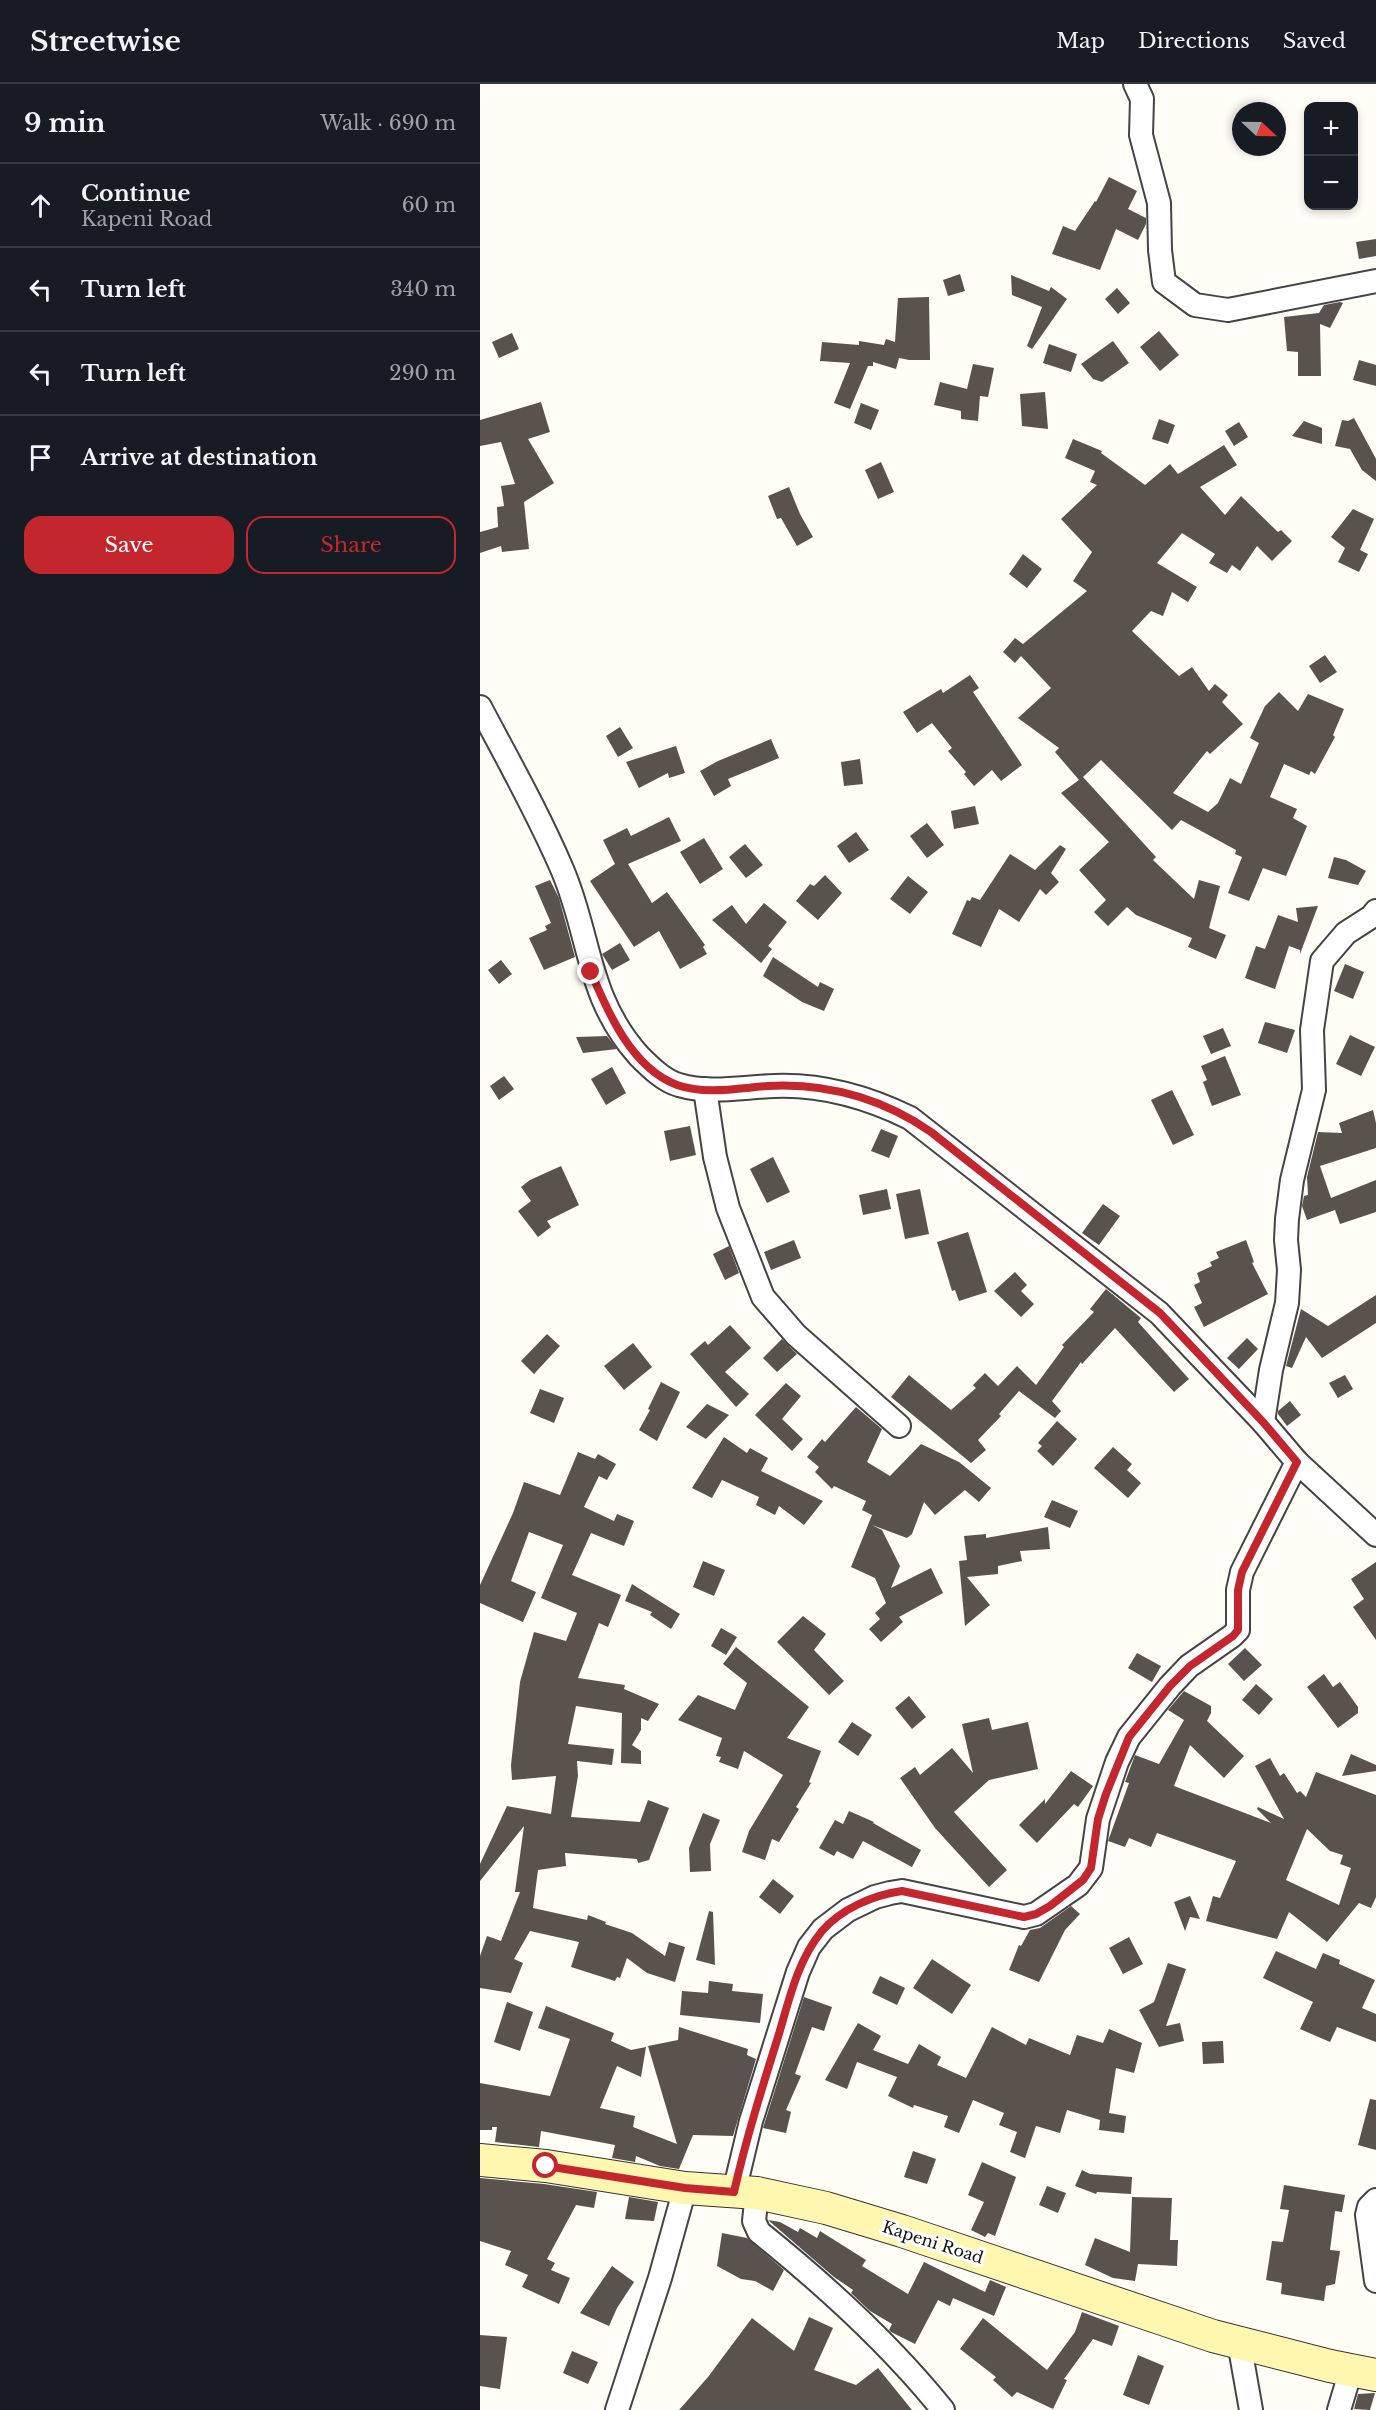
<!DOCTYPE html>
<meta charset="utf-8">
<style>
body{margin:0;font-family:"Libre Baskerville",serif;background:#242831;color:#f1f3f6}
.controls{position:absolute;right:18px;top:18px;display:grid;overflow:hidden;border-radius:12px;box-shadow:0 3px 9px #0003}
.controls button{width:54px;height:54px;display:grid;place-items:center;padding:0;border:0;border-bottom:2px solid #363941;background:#171b24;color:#f1f3f6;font:30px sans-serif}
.compass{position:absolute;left:752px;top:18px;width:54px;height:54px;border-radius:50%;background:#171b24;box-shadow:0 3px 9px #0003;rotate:112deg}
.stop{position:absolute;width:18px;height:18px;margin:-14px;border:4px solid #c4262e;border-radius:50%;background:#fff}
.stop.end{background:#c4262e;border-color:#fff;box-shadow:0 2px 6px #0008}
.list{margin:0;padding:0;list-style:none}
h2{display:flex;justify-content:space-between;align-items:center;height:78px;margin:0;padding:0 24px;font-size:26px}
h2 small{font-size:20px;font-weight:400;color:#9ea1a6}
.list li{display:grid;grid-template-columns:39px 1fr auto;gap:18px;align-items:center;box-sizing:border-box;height:84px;padding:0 24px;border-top:2px solid #363941}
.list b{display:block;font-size:22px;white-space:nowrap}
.list p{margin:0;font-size:20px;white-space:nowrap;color:#9ea1a6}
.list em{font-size:20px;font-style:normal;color:#9ea1a6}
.actions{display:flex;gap:12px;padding:18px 24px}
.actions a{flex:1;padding:14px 0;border:2px solid #c4262e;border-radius:18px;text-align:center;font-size:21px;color:#c4262e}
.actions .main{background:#c4262e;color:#fff}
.icon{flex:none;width:33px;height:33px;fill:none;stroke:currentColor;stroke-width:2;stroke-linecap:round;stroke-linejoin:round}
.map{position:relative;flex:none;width:896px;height:2326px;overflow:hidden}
header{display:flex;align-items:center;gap:36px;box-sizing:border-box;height:84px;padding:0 30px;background:#171b24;border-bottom:2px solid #363941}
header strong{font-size:28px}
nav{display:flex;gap:33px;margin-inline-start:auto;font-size:21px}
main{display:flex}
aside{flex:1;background:#171b24}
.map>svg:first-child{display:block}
.building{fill:#5a524d;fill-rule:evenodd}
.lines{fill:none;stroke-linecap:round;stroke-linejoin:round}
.street-casing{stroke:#444;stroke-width:26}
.secondary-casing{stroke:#333;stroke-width:34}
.street{stroke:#fff;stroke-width:22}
.secondary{stroke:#fff6b0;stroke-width:32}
.route{stroke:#c4262e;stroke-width:8}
.labels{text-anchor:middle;stroke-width:6;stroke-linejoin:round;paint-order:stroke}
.street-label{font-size:16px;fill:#111;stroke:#fff}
</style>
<header>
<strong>Streetwise</strong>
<nav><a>Map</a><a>Directions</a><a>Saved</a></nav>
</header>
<main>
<aside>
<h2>9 min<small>Walk · 690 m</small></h2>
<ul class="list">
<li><svg class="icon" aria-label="ahead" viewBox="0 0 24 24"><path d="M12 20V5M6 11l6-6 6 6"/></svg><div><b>Continue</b><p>Kapeni Road</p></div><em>60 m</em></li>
<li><svg class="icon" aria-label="left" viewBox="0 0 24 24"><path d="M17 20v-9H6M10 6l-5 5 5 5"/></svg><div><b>Turn left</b></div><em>340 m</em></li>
<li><svg class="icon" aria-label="left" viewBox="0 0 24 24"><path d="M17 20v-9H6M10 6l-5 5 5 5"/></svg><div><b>Turn left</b></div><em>290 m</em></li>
<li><svg class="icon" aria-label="arrive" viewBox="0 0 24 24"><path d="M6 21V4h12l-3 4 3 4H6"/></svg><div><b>Arrive at destination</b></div></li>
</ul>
<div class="actions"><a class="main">Save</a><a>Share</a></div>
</aside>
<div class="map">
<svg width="896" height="2326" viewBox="0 0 896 2326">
<rect width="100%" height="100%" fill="#fffdf5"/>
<g class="building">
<path d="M629,93L657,107L648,125L666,134V140L658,156L636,145L620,186L572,170L583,142L595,147L615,117L616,118Z"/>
<path d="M896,155V172L879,175L876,158Z"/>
<path d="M480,190L485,207L468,212L463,196Z"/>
<path d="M531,191L569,207L571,203L587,215L552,265L547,262L562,223L532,211Z"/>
<path d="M637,204L650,219L638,230L625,215Z"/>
<path d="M449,213L450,276H429L419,274L416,285L393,278V282H388L370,325L354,319L370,279L340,277L342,258L379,261V257L404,261L406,255L415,258L418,214Z"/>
<path d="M860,218L863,219L850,244L840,240L841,292H818V268L807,267L804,233L839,229L844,221Z"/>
<path d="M679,247L699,271L680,287L660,263Z"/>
<path d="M32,249L39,265L19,274L12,258Z"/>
<path d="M633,257L649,279L622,298L613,295L601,280Z"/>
<path d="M569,260L597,270L591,288L563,279Z"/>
<path d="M879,276L896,281V302L873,296Z"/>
<path d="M493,280L514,284L508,313L500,312L498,337L481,335V327L454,321L460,298L487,305Z"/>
<path d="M565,308L568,345L542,342L540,310Z"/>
<path d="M61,318L70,348L48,355L74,399L44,418L49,465L22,468L21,462L0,469V448L18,443L17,423L24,422L21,402L35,400L21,358L0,362V336Z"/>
<path d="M381,319L399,326L391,346L374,339Z"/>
<path d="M874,334L896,375V397L882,386L870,365L855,362L862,336L868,337Z"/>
<path d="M679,335L695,341L688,360L672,355Z"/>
<path d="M824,337L842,344V360L812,352Z"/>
<path d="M759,338L768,353L754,362L745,347Z"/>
<path d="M593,355L622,367L621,369L665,401L690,380L698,390L744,361L757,381L720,403L745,431L761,412L798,448L801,446L812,457L792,477L777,462L760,487L752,481L747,489L729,479L735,470L702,449L677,479L717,503L708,518L692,508L683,532L671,527L652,547L699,592L712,583L729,607L735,600L748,611L742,618L763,640L730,670L727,667L693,709L728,728L738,719L750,694L761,700L779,659L770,654L785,622L799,608L818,627L828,610L864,625L853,651L855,653L835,690L831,687L829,691L804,680L790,713L817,725L813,734L827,742L806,792L783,784L769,817L748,809L762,773L755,770L756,766L701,736L692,746L621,676L603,693L676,773L673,776L714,815L719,796L740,802L729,844L746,851L736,875L708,863L712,854L656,831L647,823L628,842L614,828L626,816L599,786L629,758L581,709L599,696L575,668L579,664L538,634L571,604L541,572L535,579L523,568L535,554L543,560L607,507L593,497L612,468L581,435L617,401L610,398L615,387L585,374Z"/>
<path d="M401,378L414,408L398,415L385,386Z"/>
<path d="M309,403L320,430L333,453L317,462L301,434L297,435L288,412Z"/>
<path d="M873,425L894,435L880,466L888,470L879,488L858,478L865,464L851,453Z"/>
<path d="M543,470L562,485L547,504L529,490Z"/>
<path d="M845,571L857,588L840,599L829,582Z"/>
<path d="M490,591L499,604L493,608L542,681L521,697L512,686L494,702L484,690L486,688L468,667L472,664L452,639L437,649L423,628L461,605L463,609Z"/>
<path d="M140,643L153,664L138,673L126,652Z"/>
<path d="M291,655L299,674L248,695L251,702L234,712L220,687L238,677Z"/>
<path d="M196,662L205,689L189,694L188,689L159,704L146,678Z"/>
<path d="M380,675L383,700L364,702L361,678Z"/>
<path d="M495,722L499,740L474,745L471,727Z"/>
<path d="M189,733L201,757L148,780L172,819L187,808L225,861L223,863L227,870L200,885L179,847L154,863L110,797L135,780L123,756L147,744L151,752Z"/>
<path d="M447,739L464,761L447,774L430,752Z"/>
<path d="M376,748L389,766L369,779L357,762Z"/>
<path d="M224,754L243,785L220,800L200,768Z"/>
<path d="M265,760L283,781L266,794L249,773Z"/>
<path d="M580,761L586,765L571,789L579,798L566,811L560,805L539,838L519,825L501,863L472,850L487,816L490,817L492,813L500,816L530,770L555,786Z"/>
<path d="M854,773L866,776L886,787L878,801L848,794Z"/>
<path d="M345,791L362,809L338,836L316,817L330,800L334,802Z"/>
<path d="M428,792L448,808L430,830L410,815Z"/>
<path d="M70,796L79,814L95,873L64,886L49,854L67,846L65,842L71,839L55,802Z"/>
<path d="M284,819L307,838L288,862L292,865L281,879L232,836L252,821L266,840Z"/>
<path d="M838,822L820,870V866L809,862L795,905L765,894L776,862L785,865L798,831L818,838L816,824Z"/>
<path d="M140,859L150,876L132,886L122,870Z"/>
<path d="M293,873L338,903L340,898L354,905L344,927L322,918L283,892Z"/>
<path d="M21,876L32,890L19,900L8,886Z"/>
<path d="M865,880L884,888L873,915L854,907Z"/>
<path d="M785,938L815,946L807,969L778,959Z"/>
<path d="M743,944L751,962L731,970L723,952Z"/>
<path d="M870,951L895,963L881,992L856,980Z"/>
<path d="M127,952L137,965L103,969L96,953Z"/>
<path d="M745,972L761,1011L732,1022L723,998L727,996L721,982Z"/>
<path d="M132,983L146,1009L126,1021L111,995Z"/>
<path d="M24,992L34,1005L19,1016L10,1002Z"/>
<path d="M692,1006L714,1051L693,1061L671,1016Z"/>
<path d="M893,1026L896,1039V1064L840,1082L851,1114L896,1096V1128L860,1140L855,1126L827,1136L822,1122L824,1112L828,1111L827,1093L838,1048L862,1049L859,1039Z"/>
<path d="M210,1042L216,1071L190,1077L184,1047Z"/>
<path d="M401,1045L418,1052L409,1074L391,1067Z"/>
<path d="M293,1073L310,1108L287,1119L270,1085Z"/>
<path d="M81,1082L99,1121L67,1137L71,1143L58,1153L38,1127L51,1117L41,1103L50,1096Z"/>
<path d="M407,1105L411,1125L383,1131L379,1111Z"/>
<path d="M440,1105L449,1150L425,1155L416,1110Z"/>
<path d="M623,1120L640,1132L619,1161L602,1149Z"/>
<path d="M488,1148L507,1208L479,1217L475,1206L472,1207L457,1158Z"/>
<path d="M314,1156L321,1174L291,1186L284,1168Z"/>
<path d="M766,1156L774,1178L772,1179L788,1210L724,1243L714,1223L722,1219L714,1201L720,1198L717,1189L732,1182L730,1178L739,1174L736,1168Z"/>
<path d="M249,1162L259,1189L245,1196L233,1170Z"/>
<path d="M535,1188L547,1201L541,1207L554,1220L541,1233L514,1207Z"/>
<path d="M626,1205L661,1234L658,1238L709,1295L694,1308L635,1244L602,1280L601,1278L572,1317L581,1327L575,1334L539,1307L519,1330L521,1332L498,1356L506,1366L491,1379L411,1313L429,1291L471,1326L496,1304L493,1301L505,1289L518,1302L537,1282L556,1301L584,1263L582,1261L614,1228L610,1225Z"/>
<path d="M896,1211V1239L842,1274L826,1253L812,1284L806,1282L821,1225L848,1242Z"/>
<path d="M250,1241L271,1264L245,1288L269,1310L256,1323L210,1270L225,1257L228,1261Z"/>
<path d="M67,1250L80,1262L54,1290L41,1277Z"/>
<path d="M767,1254L778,1265L759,1285L747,1274Z"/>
<path d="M302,1255L317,1270L297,1288L283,1274Z"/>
<path d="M153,1259L172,1283L144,1306L124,1282Z"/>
<path d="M865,1291L873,1305L858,1314L849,1299Z"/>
<path d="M181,1298L200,1308L177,1357L159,1346L170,1326L168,1325Z"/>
<path d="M306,1299L321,1312L302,1335L323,1355L312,1367L275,1331Z"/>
<path d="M60,1305L84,1314L74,1339L50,1329Z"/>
<path d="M810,1317L821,1331L807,1342L798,1330V1327Z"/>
<path d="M227,1320L249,1331L226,1355L206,1343Z"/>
<path d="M376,1323L402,1345L387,1378L410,1392L441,1360L479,1378L511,1404L499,1418L485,1406L455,1431L444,1418L432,1450L427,1454L392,1441L402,1446L420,1482L411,1504L451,1484L463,1509L419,1533L423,1538L401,1558L389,1545L400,1535L395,1529L406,1519L395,1494L371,1483L392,1431L382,1426L386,1417L354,1402L352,1405L335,1388L339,1383L327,1373L342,1355L345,1358Z"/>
<path d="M577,1337L597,1355L573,1382L557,1367L562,1362L558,1359Z"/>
<path d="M244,1353L267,1369L270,1364L288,1374L281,1387L343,1417L324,1441L299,1422L295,1431L276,1421L279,1413L242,1396L232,1414L212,1404Z"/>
<path d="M633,1363L652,1380L647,1386L661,1399L648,1414L614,1384Z"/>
<path d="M98,1368L115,1375L118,1370L136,1380L127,1396L119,1392L104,1423L134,1437L137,1430L154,1437L144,1462L111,1449L92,1491L141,1511L128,1543L119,1539L98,1594L145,1601L144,1605L179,1620L168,1637L161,1634V1646L152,1661L161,1667V1680L141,1679L142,1629L96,1622L88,1660L134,1665L132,1681L97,1677L98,1692L91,1733L160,1738L168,1716L189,1724L169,1776L158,1779L157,1775L85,1769L86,1782L58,1786L53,1824L107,1836L108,1831L126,1838L125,1840L152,1849L185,1872L189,1858L205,1863L195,1898L167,1889L147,1874L140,1894L137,1893L135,1897L91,1883L99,1858L50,1847L34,1875L43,1879L31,1909L0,1904V1872L7,1852L21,1857L40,1808H35L44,1742L0,1797V1780L27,1722L71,1730L76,1692L32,1696L31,1681L40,1598L54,1548L86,1557L97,1529L61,1514L83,1461L49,1448L31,1497L56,1508L43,1538L0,1519V1501L33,1429L44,1398L80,1411Z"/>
<path d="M572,1416L598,1427L590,1444L564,1433Z"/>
<path d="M568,1443L570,1465L540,1467L542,1477L518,1482V1490L487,1493L510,1521L485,1542L479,1477L487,1476L484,1452L506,1450V1454Z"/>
<path d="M223,1477L245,1486L234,1512L213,1503Z"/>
<path d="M896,1478V1556L873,1523L884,1515L871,1495Z"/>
<path d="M152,1500L200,1530L191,1545L170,1531L172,1528L145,1517Z"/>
<path d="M323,1532L346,1550L334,1566L364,1597L349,1611L297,1558Z"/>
<path d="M241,1544L257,1553L246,1571L231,1562Z"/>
<path d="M256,1563L329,1623L307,1654L341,1667L329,1698L331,1699L316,1723L319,1725L299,1758L292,1755L285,1776L262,1768L269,1747L303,1691L264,1667L258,1685L239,1678L241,1673L236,1672L242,1654L198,1636L218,1611L255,1626L267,1599L243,1580Z"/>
<path d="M765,1564L782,1581L764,1597L748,1580Z"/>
<path d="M657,1569L681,1582L672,1598L648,1584Z"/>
<path d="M844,1590L853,1603L860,1598L878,1623V1629L858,1644L827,1603Z"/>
<path d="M776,1600L793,1615L779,1631L762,1616Z"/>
<path d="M704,1607L731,1622V1629L727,1637L764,1672L744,1694L710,1661L694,1702L791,1739L777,1725L778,1723L804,1735L775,1682L790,1674L800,1692L804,1689L817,1709L820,1707L826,1713L836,1688L896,1711V1813L891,1824L879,1819L847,1858L809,1828L797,1855L726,1837L733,1812L740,1814L756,1777L677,1749L671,1763L649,1754L645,1763L628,1757L649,1699L645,1698L655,1671L679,1680L704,1636L688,1626ZM827,1745L850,1767L863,1771L860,1780L871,1784L859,1821L806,1796Z"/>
<path d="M429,1612L446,1633L432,1645L415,1624Z"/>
<path d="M509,1634L512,1646L548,1638L558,1685L509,1696L474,1728L527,1786L509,1803L455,1744L420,1694L435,1683L440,1691L472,1664L493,1689L482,1640Z"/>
<path d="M372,1638L392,1651L378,1672L358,1658Z"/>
<path d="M871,1670L896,1681V1687L862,1692Z"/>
<path d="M591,1687L613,1702L598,1723L594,1720L557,1759L539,1741L565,1715V1720Z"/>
<path d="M369,1727L394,1738L393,1739L441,1766L432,1783L383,1757L373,1775L357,1767L354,1772L339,1764L355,1736L363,1740Z"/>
<path d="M223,1729L240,1736L230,1760L231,1787L210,1788L209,1764Z"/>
<path d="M293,1795L314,1812L300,1830L279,1813Z"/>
<path d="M710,1812L720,1835L710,1833L705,1847L694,1818Z"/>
<path d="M591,1822L600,1830L585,1846L559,1898L529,1886L539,1861L541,1862L550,1846L560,1844Z"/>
<path d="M229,1827L233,1828L235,1881L216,1876Z"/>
<path d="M649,1853L663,1880L643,1890L629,1864Z"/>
<path d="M796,1867L836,1885L843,1869L860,1876L859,1880L895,1896L882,1924L896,1930V1958L857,1943L850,1958L820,1945L833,1918L783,1894Z"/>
<path d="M452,1875L491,1901L472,1930L433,1904Z"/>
<path d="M688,1879L706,1885L686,1942L700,1939L704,1957L679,1963L659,1926L674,1918Z"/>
<path d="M400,1892L425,1904L417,1921L392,1909Z"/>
<path d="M229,1897L253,1900L252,1907L283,1910L280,1939L200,1931L202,1907L228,1909Z"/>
<path d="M324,1913L352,1923L344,1947L332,1943L315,1990L321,1992L306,2026L311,2028L306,2049L283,2044Z"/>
<path d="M27,1918L53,1928L40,1967L14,1958Z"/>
<path d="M66,1922L134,1949L131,1957L151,1966L166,1963L161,1993L137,1982L120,2024L155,2032L153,2043L197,2060L168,1962L198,1956L199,1943L268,1965L267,1971L276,1975L253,2052L213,2051L199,2085L180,2082L156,2072L155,2078L132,2074L135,2061L61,2047L59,2063L15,2058L17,2043H12V2046H0V1999L70,2012L90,1955L58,1944Z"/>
<path d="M378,1939L401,1952L393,1966L428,1980L439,1960L461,1973L457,1981L486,1994L512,1943L546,1961L549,1954L590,1971L597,1951L623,1959L629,1945L662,1959L654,1989L636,1984L629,2029L646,2032L644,2049L619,2046L620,2036L587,2026L580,2049L556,2042L545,2074L530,2068L537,2048L519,2041L524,2029L493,2016L479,2049L464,2043L468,2032L434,2021L433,2024L408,2012L417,1993L377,1978L367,2005L345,1996Z"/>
<path d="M743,1957L744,1979L723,1980L722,1958Z"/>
<path d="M890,2015L896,2016V2066L878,2061Z"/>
<path d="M433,2067L456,2075L447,2100L424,2093Z"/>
<path d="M502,2078L536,2093L515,2152L508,2149L505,2153L491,2146L504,2118L488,2111Z"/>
<path d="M602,2086L610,2090L652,2093L651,2110L617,2108L616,2110L595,2102Z"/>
<path d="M0,2094L64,2100L117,2108L114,2124L96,2121L67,2175L75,2179L71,2186L90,2194L79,2220L42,2203L48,2191L25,2181L31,2167L0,2157Z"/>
<path d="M804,2101L865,2111L862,2128L855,2127L850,2166L860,2167L855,2200L846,2202L844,2217L801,2210L802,2199L786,2196L792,2157L803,2158L809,2126L800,2125Z"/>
<path d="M567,2102L586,2109L578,2129L559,2121Z"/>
<path d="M149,2113L178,2118L174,2137L145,2135Z"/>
<path d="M652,2113L692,2114L690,2156H698L697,2182L658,2180L655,2197L633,2194L605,2181L615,2154L650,2168Z"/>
<path d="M288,2136L300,2138L318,2148L320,2144L337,2154L340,2147L386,2176L382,2182L428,2210L444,2178L505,2208L510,2196L526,2203L514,2232L473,2214L470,2222L458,2216L435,2260L411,2248L409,2246L412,2240L390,2227L371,2209L373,2206L354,2193Z"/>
<path d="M242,2149L267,2154L304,2186L293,2207L275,2197L261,2195L237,2182Z"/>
<path d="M132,2182L154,2198L137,2224L129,2242L100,2229Z"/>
<path d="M602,2228L639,2242L632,2262L613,2255L584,2295L587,2296L573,2325L537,2308L532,2313L513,2296L516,2293L480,2265L503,2234L567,2286L595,2248Z"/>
<path d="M329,2233L353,2244L334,2286L376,2301L398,2284L432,2326H199L228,2293L272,2234L314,2267Z"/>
<path d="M0,2251L27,2253L20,2305L0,2302Z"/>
<path d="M92,2267L118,2278L108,2300L83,2289Z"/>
<path d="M658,2271L684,2282L669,2321L643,2311Z"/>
<path d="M895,2309L890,2326L874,2325L878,2310Z"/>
</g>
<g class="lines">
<defs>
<g id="street">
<path d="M655,0L662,15L661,51L679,119L680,166L684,198L715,221L748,226L896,197"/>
<path d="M0,623C28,676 58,729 82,785C111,852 106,913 159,972C170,983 184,997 199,1001C229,1010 263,1003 294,1002C342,1000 387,1013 430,1034L679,1229L783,1338L817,1378L896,1451"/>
<path d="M225,1005L235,1073L248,1124L283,1213L316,1251L419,1342"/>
<path d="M783,1338L791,1286L807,1219L809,1186L806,1156L807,1135L812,1096L834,1006L832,946L842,877L866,849L891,833L896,827"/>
<path d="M254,2108L271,2037L318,1888L329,1863L343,1845L368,1826L395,1813L410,1809L422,1807L544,1833L556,1830L598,1801L611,1784L618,1735L637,1678L649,1653L690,1602L709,1582L752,1552L758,1546V1506L762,1488L817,1378"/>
<path d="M277,2109L274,2137L279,2148C345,2201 410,2260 463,2326"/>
<path d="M896,2116L889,2123L887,2131L896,2197"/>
<path d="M759,2258L771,2326"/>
<path d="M137,2326L180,2194L205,2104"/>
<path d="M859,2326L871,2286"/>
</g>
<path id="secondary" d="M0,2076L66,2082L205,2104L277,2109L346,2124L422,2147L733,2252L850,2282L896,2291"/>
</defs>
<use href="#street" class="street-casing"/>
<use href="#secondary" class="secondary-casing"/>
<use href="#street" class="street"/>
<use href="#secondary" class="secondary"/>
</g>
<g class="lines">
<path class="route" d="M66,2082L205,2104L254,2108C266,2055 282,2004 298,1953C309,1917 317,1877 342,1847C361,1825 393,1811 422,1807L544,1833L556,1830L570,1822L603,1796L611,1784L618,1735L626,1710L649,1653L690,1602L710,1582L753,1552L758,1546V1506L762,1488L817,1378L783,1338L680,1229L451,1048C403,1015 347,999 288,1002C260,1004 225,1011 197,1001C152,984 128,929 111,888"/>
</g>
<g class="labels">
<g class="street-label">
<text transform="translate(453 2158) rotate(18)" y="6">Kapeni Road</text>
</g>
</g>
</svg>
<div class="controls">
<button>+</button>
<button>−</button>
</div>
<svg class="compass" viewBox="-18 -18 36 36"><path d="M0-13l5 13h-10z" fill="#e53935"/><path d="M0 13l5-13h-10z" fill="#9ea1a6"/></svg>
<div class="stop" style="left:66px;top:2082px"></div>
<div class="stop end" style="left:111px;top:888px"></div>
</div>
</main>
